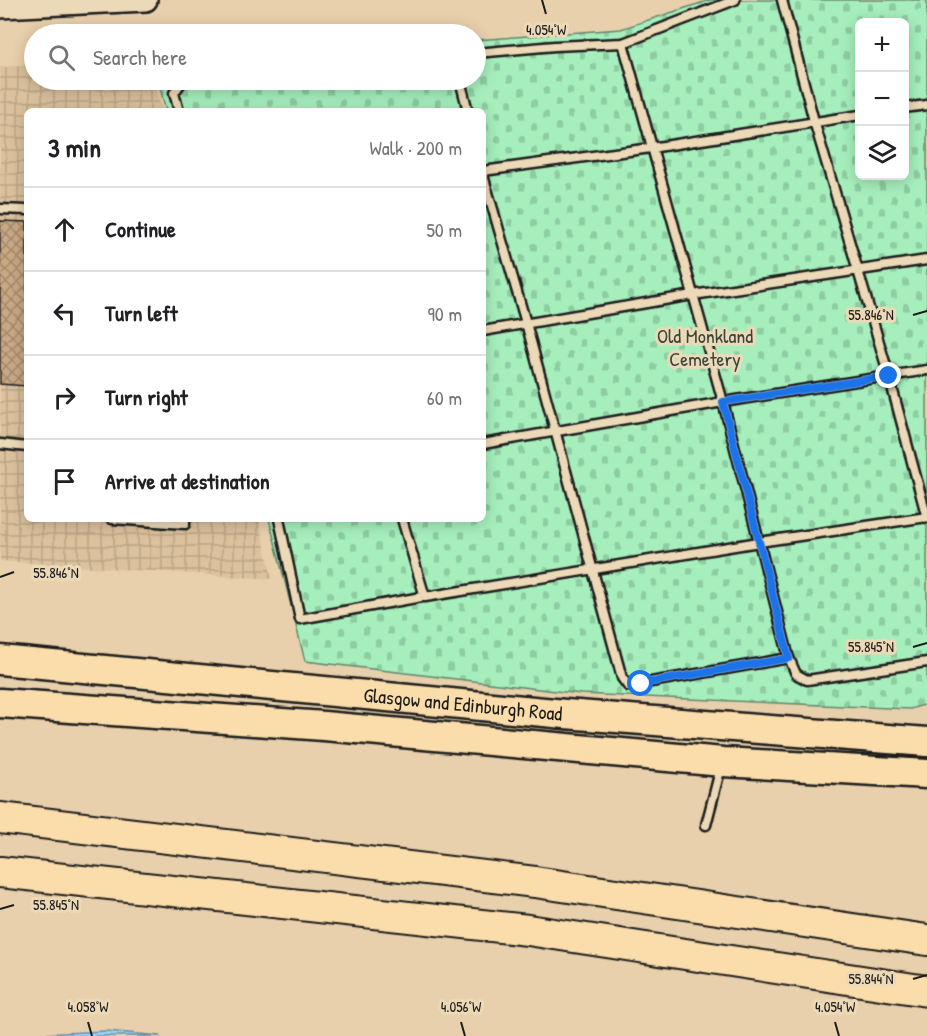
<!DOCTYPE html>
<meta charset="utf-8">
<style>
body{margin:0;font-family:"Patrick Hand",sans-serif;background:#f6f6f6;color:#202124}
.controls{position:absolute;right:18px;top:18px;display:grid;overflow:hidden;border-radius:9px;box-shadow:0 3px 15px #0003}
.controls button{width:54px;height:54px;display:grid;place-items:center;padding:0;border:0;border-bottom:2px solid #e0e0e0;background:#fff;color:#202124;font:30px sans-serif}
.stop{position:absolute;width:18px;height:18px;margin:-14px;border:4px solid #1a73e8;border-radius:50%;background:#fff}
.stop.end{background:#1a73e8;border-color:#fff;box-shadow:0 2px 6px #0008}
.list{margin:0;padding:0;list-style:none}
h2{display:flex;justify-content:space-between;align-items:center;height:78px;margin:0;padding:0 24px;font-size:26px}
h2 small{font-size:20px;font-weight:400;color:#757577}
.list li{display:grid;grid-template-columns:39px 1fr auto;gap:18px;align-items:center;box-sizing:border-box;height:84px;padding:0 24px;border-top:2px solid #e0e0e0}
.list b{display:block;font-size:22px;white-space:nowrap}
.list em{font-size:20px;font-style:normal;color:#757577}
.icon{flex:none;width:33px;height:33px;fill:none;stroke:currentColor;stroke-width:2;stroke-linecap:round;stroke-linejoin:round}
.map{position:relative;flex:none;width:927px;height:1036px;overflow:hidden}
.search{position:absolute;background:#fff;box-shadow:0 3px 15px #0003;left:24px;top:24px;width:462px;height:66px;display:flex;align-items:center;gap:15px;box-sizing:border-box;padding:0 21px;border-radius:33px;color:#757577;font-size:22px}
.panel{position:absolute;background:#fff;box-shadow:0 3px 15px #0003;left:24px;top:108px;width:462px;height:414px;border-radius:9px}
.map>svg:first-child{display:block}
.industrial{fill:url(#industrial-grid)}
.cemetery{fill:url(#cemetery-stones);stroke:#61866c;stroke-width:1.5;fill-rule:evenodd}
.water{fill:url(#water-rules);stroke:#678ca1;stroke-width:1.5}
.building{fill:url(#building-cross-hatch);stroke:#1c1c1c;stroke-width:1.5}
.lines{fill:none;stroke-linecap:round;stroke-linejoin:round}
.service-casing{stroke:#1c1c1c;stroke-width:13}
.tertiary-casing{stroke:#1c1c1c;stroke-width:26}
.trunk-casing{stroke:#1c1c1c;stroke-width:33}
.motorway-casing{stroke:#1c1c1c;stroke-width:34}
.service{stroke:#ecd9b7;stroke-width:8}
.tertiary{stroke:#ecd9b7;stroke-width:21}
.trunk{stroke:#fbddab;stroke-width:28}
.motorway{stroke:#fbddab;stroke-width:30}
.route{stroke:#1a73e8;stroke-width:8}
.ticks{fill:none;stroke:#1c1c1c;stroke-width:2}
.labels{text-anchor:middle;stroke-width:6;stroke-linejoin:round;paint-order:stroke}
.park-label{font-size:20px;fill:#38463c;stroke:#ecd9b7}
.street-label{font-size:20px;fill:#1c1c1c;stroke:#ecd9b7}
.ticks-label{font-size:15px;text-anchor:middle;fill:#1c1c1c;stroke:#ecd9b7;stroke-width:6;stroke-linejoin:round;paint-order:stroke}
</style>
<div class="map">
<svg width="927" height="1036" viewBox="0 0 927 1036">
<defs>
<pattern id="industrial-grid" width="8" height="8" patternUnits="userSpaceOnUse" patternTransform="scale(1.5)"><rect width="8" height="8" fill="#dbc19d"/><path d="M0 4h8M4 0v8" fill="none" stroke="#bba587"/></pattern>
<pattern id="cemetery-stones" width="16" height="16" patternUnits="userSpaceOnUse" patternTransform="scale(1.5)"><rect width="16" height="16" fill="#a6efbd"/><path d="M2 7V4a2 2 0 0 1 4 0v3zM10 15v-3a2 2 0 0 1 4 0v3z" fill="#8ecca2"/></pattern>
<pattern id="water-rules" width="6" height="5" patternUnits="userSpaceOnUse" patternTransform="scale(1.5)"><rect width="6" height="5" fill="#99d6fa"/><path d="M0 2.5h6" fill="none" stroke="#83b7d6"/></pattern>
<pattern id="building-cross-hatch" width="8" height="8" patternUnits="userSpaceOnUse" patternTransform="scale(1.5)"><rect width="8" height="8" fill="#c9a884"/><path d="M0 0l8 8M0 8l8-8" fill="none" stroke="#a2886b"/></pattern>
</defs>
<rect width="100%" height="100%" fill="#e9d0ac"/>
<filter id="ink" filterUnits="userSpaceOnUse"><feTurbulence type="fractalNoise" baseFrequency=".0167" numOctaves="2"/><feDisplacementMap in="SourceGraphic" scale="12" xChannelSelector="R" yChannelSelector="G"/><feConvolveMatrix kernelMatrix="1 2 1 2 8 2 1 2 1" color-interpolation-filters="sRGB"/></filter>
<g filter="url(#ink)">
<path class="industrial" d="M34,66V80H154L162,111H27V519H259L272,579L0,561V67Z"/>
<path class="cemetery" d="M710,0H927V704L910,709L581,694L305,661L269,519H483V111H166L158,80H476V40L621,29ZM860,22H904V176H860Z"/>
<path class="water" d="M106,1031L161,1036H20L21,1035Z"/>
<path class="building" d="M0,221L27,222V386L0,384Z"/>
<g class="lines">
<defs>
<g id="service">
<path d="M782,0L814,121L889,376L927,518"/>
<path d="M476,53L555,46L623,43L735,0"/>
<path d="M460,80L468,111"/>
<path d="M904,108L927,105"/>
<path d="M179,111L174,93L183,80"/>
<path d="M483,171L651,148L860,115"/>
<path d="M483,175L526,323L622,678L628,686L789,658L723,402L623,43"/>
<path d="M0,209L27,210"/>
<path d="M483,331L693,295L927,260"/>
<path d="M0,444L27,447"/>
<path d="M483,444L723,402L927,370"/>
<path d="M112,519L185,524V519"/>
<path d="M279,519L300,619L427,596"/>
<path d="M402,519L425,597L759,542L927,517"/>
<path d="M789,658L796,674L807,680L927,662"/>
<path d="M706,825L721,767"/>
</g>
<path id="tertiary" d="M0,7L146,0"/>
<g id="trunk">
<path id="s1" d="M0,660L565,714L927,742"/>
<path d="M0,703L324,726L723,762L927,774"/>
</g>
<g id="motorway">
<path d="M0,818L535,882L927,940"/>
<path d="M0,872L528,930L927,991"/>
</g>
</defs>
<use href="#service" class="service-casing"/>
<use href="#tertiary" class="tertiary-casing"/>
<use href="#trunk" class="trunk-casing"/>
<use href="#motorway" class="motorway-casing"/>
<use href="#service" class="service"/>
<use href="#tertiary" class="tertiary"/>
<use href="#trunk" class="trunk"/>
<use href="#motorway" class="motorway"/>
</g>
</g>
<g class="lines" filter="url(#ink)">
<path class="route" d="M641,684L789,658L723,402L889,376"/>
</g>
<path class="ticks" d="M542,0L546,14M913,315L927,311M0,577L14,572M913,647L927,643M0,909L14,905M913,979L927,975M88,1022L92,1036M461,1022L465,1036M835,1022L839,1036"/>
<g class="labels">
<g class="park-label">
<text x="705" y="343">Old Monkland<tspan x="705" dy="23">Cemetery</tspan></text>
</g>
<g class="street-label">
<text dy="7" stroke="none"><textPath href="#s1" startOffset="465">Glasgow and Edinburgh Road</textPath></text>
</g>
</g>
<g class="ticks-label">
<text x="546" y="35">4.054°W</text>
<text x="871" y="320">55.846°N</text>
<text x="56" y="578">55.846°N</text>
<text x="871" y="652">55.845°N</text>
<text x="56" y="910">55.845°N</text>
<text x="871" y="984">55.844°N</text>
<text x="88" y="1012">4.058°W</text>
<text x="461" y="1012">4.056°W</text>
<text x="835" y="1012">4.054°W</text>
</g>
</svg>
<div class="controls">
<button>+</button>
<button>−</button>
<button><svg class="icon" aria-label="layers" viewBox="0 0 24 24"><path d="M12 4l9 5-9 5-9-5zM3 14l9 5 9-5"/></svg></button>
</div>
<div class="stop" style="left:641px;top:684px"></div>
<div class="stop end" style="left:889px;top:376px"></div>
<div class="search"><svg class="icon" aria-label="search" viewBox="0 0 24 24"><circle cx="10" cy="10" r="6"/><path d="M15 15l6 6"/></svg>Search here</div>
<section class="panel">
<h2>3 min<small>Walk · 200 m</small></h2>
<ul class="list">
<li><svg class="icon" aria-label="ahead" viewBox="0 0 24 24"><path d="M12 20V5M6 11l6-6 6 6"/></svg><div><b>Continue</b></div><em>50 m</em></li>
<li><svg class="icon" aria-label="left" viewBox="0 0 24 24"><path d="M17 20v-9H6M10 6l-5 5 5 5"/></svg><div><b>Turn left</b></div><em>90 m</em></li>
<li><svg class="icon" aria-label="right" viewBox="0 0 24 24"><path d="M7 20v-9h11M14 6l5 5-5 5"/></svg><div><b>Turn right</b></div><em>60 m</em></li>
<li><svg class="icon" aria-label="arrive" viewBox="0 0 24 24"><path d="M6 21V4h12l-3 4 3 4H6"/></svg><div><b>Arrive at destination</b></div></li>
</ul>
</section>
</div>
